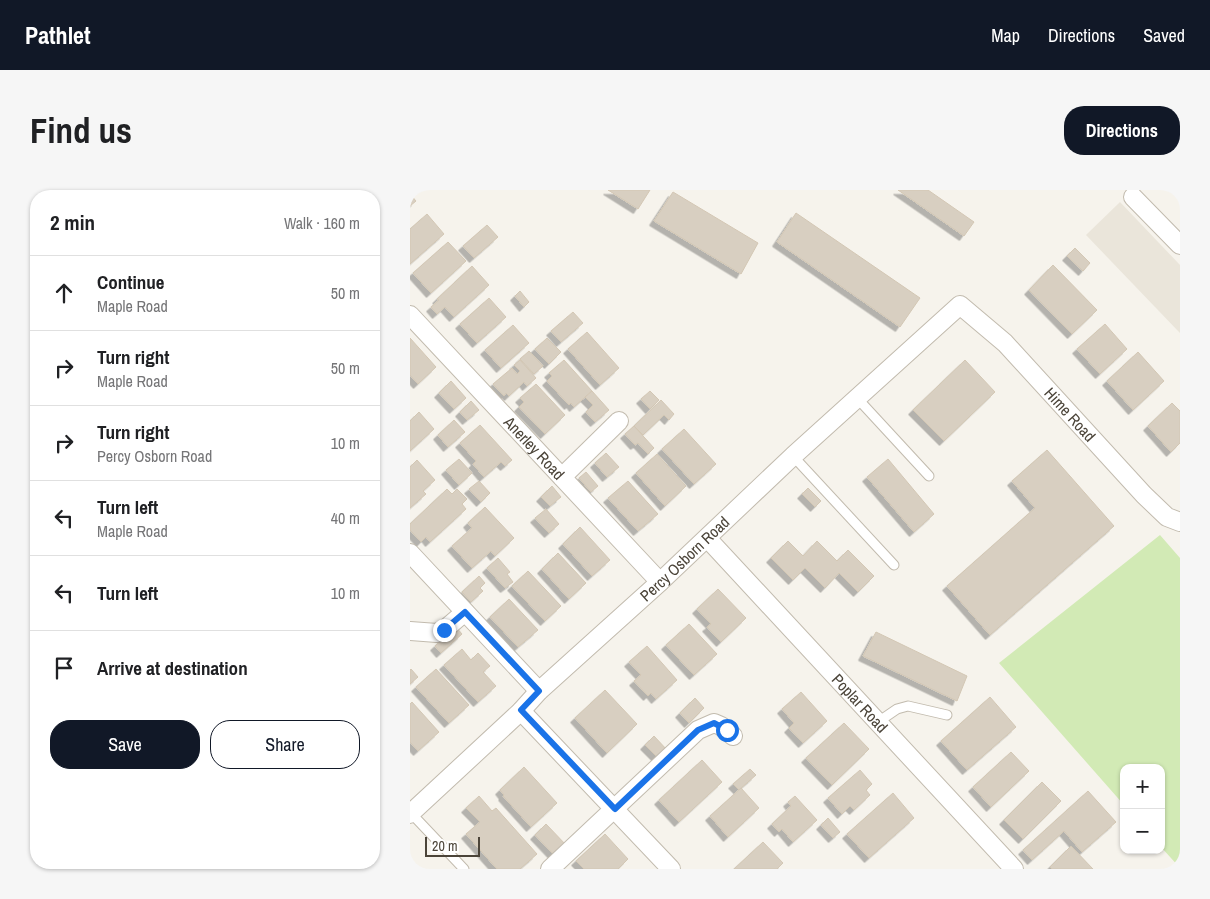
<!DOCTYPE html>
<meta charset="utf-8">
<style>
body{margin:0;font-family:"Archivo Narrow",sans-serif;background:#f6f6f6;color:#202124}
.controls{position:absolute;right:15px;bottom:15px;display:grid;overflow:hidden;border-radius:10px;box-shadow:0 1px 4px #0004}
.controls button{width:45px;height:45px;display:grid;place-items:center;padding:0;border:0;border-bottom:1px solid #e0e0e0;background:#fff;color:#202124;font:25px sans-serif}
.scale{position:absolute;left:15px;bottom:12px;width:55px;box-sizing:border-box;padding-left:5px;border:2px solid #4b4439;border-top:0;font-size:14px;line-height:18px;white-space:nowrap;color:#4b4439;-webkit-text-stroke:4px #fff;paint-order:stroke}
.stop{position:absolute;width:15px;height:15px;margin:-11px;border:4px solid #1a73e8;border-radius:50%;background:#fff}
.stop.end{background:#1a73e8;border-color:#fff;box-shadow:0 1px 5px #0008}
.list{margin:0;padding:0;list-style:none}
h2{display:flex;justify-content:space-between;align-items:center;height:65px;margin:0;padding:0 20px;font-size:21px}
h2 small{font-size:16px;font-weight:400;color:#757577}
.list li{display:grid;grid-template-columns:32px 1fr auto;gap:15px;align-items:center;box-sizing:border-box;height:75px;padding:0 20px;border-top:1px solid #e0e0e0}
.list b{display:block;font-size:19px;white-space:nowrap}
.list p{margin:0;font-size:16px;white-space:nowrap;color:#757577}
.list em{font-size:16px;font-style:normal;color:#757577}
.actions{display:flex;gap:10px;padding:15px 20px}
.actions a{flex:1;padding:11px 0;border:1px solid #111827;border-radius:20px;text-align:center;font-size:18px;color:#111827}
.actions .main{background:#111827;color:#fff}
.icon{flex:none;width:28px;height:28px;fill:none;stroke:currentColor;stroke-width:2;stroke-linecap:round;stroke-linejoin:round}
.map{position:relative;flex:none;width:770px;height:679px;overflow:hidden;border-radius:20px}
header{display:flex;align-items:center;gap:30px;box-sizing:border-box;height:70px;padding:0 25px;background:#111827;color:#fff}
header strong{font-size:24px}
nav{display:flex;gap:28px;margin-inline-start:auto;font-size:18px}
.intro{display:flex;align-items:center;justify-content:space-between;box-sizing:border-box;height:120px;padding:0 30px}
h1{margin:0;font-size:35px}
.button{padding:12px 22px;border-radius:20px;background:#111827;color:#fff;font-size:18px;font-weight:700}
main{display:flex;gap:30px;padding:0 30px}
aside{flex:1;background:#fff;border-radius:20px;box-shadow:0 1px 4px #0004}
.map>svg:first-child{display:block}
.residential{fill:#eae5da}
.green{fill:#d2eab5}
.building{fill:#d8cfc1;stroke:#d3c7b4;filter:url(#shadow)}
.lines{fill:none;stroke-linecap:round;stroke-linejoin:round}
.service-casing{stroke:#c2bbae;stroke-width:11}
.minor-casing{stroke:#c2bbae;stroke-width:20}
.service{stroke:#fff;stroke-width:9}
.minor{stroke:#fff;stroke-width:18}
.route{stroke:#1a73e8;stroke-width:6}
.labels{text-anchor:middle;stroke-width:4;stroke-linejoin:round;paint-order:stroke}
.street-label{font-size:16px;fill:#4b4439;stroke:#fff}
</style>
<header>
<strong>Pathlet</strong>
<nav><a>Map</a><a>Directions</a><a>Saved</a></nav>
</header>
<div class="intro"><h1>Find us</h1><a class="button">Directions</a></div>
<main>
<aside>
<h2>2 min<small>Walk · 160 m</small></h2>
<ul class="list">
<li><svg class="icon" aria-label="ahead" viewBox="0 0 24 24"><path d="M12 20V5M6 11l6-6 6 6"/></svg><div><b>Continue</b><p>Maple Road</p></div><em>50 m</em></li>
<li><svg class="icon" aria-label="right" viewBox="0 0 24 24"><path d="M7 20v-9h11M14 6l5 5-5 5"/></svg><div><b>Turn right</b><p>Maple Road</p></div><em>50 m</em></li>
<li><svg class="icon" aria-label="right" viewBox="0 0 24 24"><path d="M7 20v-9h11M14 6l5 5-5 5"/></svg><div><b>Turn right</b><p>Percy Osborn Road</p></div><em>10 m</em></li>
<li><svg class="icon" aria-label="left" viewBox="0 0 24 24"><path d="M17 20v-9H6M10 6l-5 5 5 5"/></svg><div><b>Turn left</b><p>Maple Road</p></div><em>40 m</em></li>
<li><svg class="icon" aria-label="left" viewBox="0 0 24 24"><path d="M17 20v-9H6M10 6l-5 5 5 5"/></svg><div><b>Turn left</b></div><em>10 m</em></li>
<li><svg class="icon" aria-label="arrive" viewBox="0 0 24 24"><path d="M6 21V4h12l-3 4 3 4H6"/></svg><div><b>Arrive at destination</b></div></li>
</ul>
<div class="actions"><a class="main">Save</a><a>Share</a></div>
</aside>
<div class="map">
<svg width="770" height="679" viewBox="0 0 770 679">
<defs>
<filter id="shadow"><feDropShadow dx="-4.5" dy="4.5" stdDeviation="0" flood-color="#0004"/></filter>
</defs>
<rect width="100%" height="100%" fill="#f6f3ec"/>
<path class="residential" d="M710,12L770,75V143L676,45Z"/>
<path class="green" d="M750,345L770,368V678L751,657V578H714V615L589,473Z"/>
<g class="building">
<path d="M198,0H240L228,19Z"/>
<path d="M488,0H518L564,32L554,46Z"/>
<path d="M263,2L348,53L331,84L244,31Z"/>
<path d="M0,4L6,11L0,16Z"/>
<path d="M386,23L510,108L490,137L367,52Z"/>
<path d="M17,24L34,44L0,74V39Z"/>
<path d="M77,35L88,47L64,68L53,56Z"/>
<path d="M38,52L56,71L21,103L3,83Z"/>
<path d="M665,58L680,73L673,81L657,66Z"/>
<path d="M643,75L687,120L662,144L619,100Z"/>
<path d="M62,76L79,95L44,127L35,117L27,124L21,117L29,110L27,109Z"/>
<path d="M110,101L119,112L114,117L105,106Z"/>
<path d="M79,108L96,127L67,153L50,134Z"/>
<path d="M163,122L173,133L151,152L141,141Z"/>
<path d="M695,134L717,159L690,184L667,159Z"/>
<path d="M103,135L119,153L91,178L75,160Z"/>
<path d="M177,142L209,178L190,195L158,159Z"/>
<path d="M0,148L26,177L8,194L0,185Z"/>
<path d="M137,148L151,162L139,174L125,159Z"/>
<path d="M119,161L133,176L124,184L110,169Z"/>
<path d="M728,162L754,191L723,220L697,191Z"/>
<path d="M110,170L126,188L117,196L114,192L99,206L96,203L94,206L83,194L102,178L107,184L110,181L104,175Z"/>
<path d="M154,170L182,201L164,217L161,213L159,215L137,191L142,186L139,183Z"/>
<path d="M555,170L585,202L534,251L503,220Z"/>
<path d="M41,191L56,208L44,219L29,203Z"/>
<path d="M126,194L155,225L135,244L109,217L114,212L110,208Z"/>
<path d="M182,201L199,220L185,232L176,222L183,215L175,207Z"/>
<path d="M240,201L249,210L240,219L231,209Z"/>
<path d="M251,210L264,224L259,230L254,225L233,245L224,236Z"/>
<path d="M61,211L69,220L57,230L50,222Z"/>
<path d="M762,213L770,221V253L761,262L738,236Z"/>
<path d="M9,222L24,239L0,261V231Z"/>
<path d="M44,230L55,242L38,257L28,245Z"/>
<path d="M70,235L102,270L95,276L91,272L74,287L63,274L66,271L50,253Z"/>
<path d="M224,236L244,258L238,264L228,253L225,255L215,244Z"/>
<path d="M274,239L306,274L284,294L252,259Z"/>
<path d="M637,260L704,336L580,445L537,396L625,318L602,291Z"/>
<path d="M196,263L209,277L197,287L185,273Z"/>
<path d="M247,264L276,296L255,316L226,283Z"/>
<path d="M49,269L62,283L49,295L36,280Z"/>
<path d="M478,269L524,324L504,342L457,287Z"/>
<path d="M7,270L25,290L13,301L16,304L0,318V277Z"/>
<path d="M176,282L188,296L181,302L169,288Z"/>
<path d="M69,291L80,303L71,312L59,299Z"/>
<path d="M218,291L248,324L228,341L198,308Z"/>
<path d="M142,296L151,307L140,316L131,307Z"/>
<path d="M398,298L411,311L405,317L392,304Z"/>
<path d="M37,299L42,304L47,299L57,309L52,314L56,319L20,352L16,347L11,352L0,340V334Z"/>
<path d="M75,317L104,348L85,366L81,361L62,378L42,356L62,338L58,333Z"/>
<path d="M136,319L149,334L139,343L125,328Z"/>
<path d="M170,337L200,370L182,386L153,354Z"/>
<path d="M378,351L393,366L407,351L427,371L438,360L464,386L448,402L429,383L415,398L395,378L383,390L361,368Z"/>
<path d="M148,363L176,393L159,409L132,379Z"/>
<path d="M88,368L100,382L97,384L103,392L95,398L77,378Z"/>
<path d="M118,381L151,416L135,431L102,396Z"/>
<path d="M69,386L75,393L70,398L73,401L61,412L52,402Z"/>
<path d="M308,399L336,428L311,452L297,437L301,434L287,419Z"/>
<path d="M99,409L128,440L108,457L80,427Z"/>
<path d="M279,434L307,464L284,485L256,455Z"/>
<path d="M46,437L52,444L31,463L25,456Z"/>
<path d="M466,442L557,486L547,511L453,466Z"/>
<path d="M237,456L267,490L246,509L241,503L238,506L224,491L231,485L219,472Z"/>
<path d="M52,459L61,470L68,463L80,476L73,482L86,496L68,512L34,475Z"/>
<path d="M1,479L8,487L0,494V480Z"/>
<path d="M26,479L59,515L39,533L6,497Z"/>
<path d="M195,500L227,534L197,563L165,528Z"/>
<path d="M391,502L417,531L393,553L379,538L384,533L372,519Z"/>
<path d="M580,507L606,537L557,580L531,551Z"/>
<path d="M285,508L294,518L279,533L270,523Z"/>
<path d="M2,512L29,542L8,561L0,552V514Z"/>
<path d="M434,533L459,559L422,595L396,568Z"/>
<path d="M244,546L258,561L249,569L235,555Z"/>
<path d="M601,562L619,581L581,617L563,597Z"/>
<path d="M292,570L312,592L269,632L249,610Z"/>
<path d="M114,577L147,613L121,637L93,606L94,605L90,600Z"/>
<path d="M340,579L346,585L329,600L323,594Z"/>
<path d="M450,580L462,594L456,600L460,605L444,620L440,616L432,624L418,608Z"/>
<path d="M632,592L651,611L613,649L594,630Z"/>
<path d="M331,598L349,618L318,647L300,626Z"/>
<path d="M678,601L706,632L672,662L654,641L622,670L613,660Z"/>
<path d="M483,603L504,628L459,668L437,644Z"/>
<path d="M69,606L82,621L86,618L127,664L110,679H87L56,644L70,632L56,618Z"/>
<path d="M385,606L407,630L383,652L372,639L369,642L362,634L381,616L378,612Z"/>
<path d="M418,628L430,642L423,648L411,635Z"/>
<path d="M136,634L157,656L146,667L125,645Z"/>
<path d="M195,644L218,669L208,679H174L166,671Z"/>
<path d="M353,652L373,673L367,679H324Z"/>
<path d="M661,656L683,679H642L640,677Z"/>
</g>
<g class="lines">
<defs>
<g id="service">
<path d="M447,208L519,286"/>
<path d="M383,266L484,375"/>
<path d="M468,532L487,519L498,516L537,525"/>
<path d="M1,623L54,679"/>
</g>
<g id="minor">
<path d="M723,7L770,55"/>
<path id="s1" d="M0,125L250,392"/>
<path d="M152,287L209,231"/>
<path id="s2" d="M297,348L604,679"/>
<path d="M0,363L129,501"/>
<path d="M0,441L27,443L34,440L55,422"/>
<path d="M111,521L261,679"/>
<path id="s3" d="M0,624L111,521L129,501L250,392L383,266L550,115L595,153L734,305L757,327L770,332"/>
<path d="M140,679L288,540L304,533L311,536L323,546"/>
</g>
</defs>
<use href="#service" class="service-casing"/>
<use href="#minor" class="minor-casing"/>
<use href="#service" class="service"/>
<use href="#minor" class="minor"/>
</g>
<g class="lines">
<path class="route" d="M34,440L55,422L129,501L111,520L205,619L288,540L304,533L317,540"/>
</g>
<g class="labels">
<g class="street-label">
<text dy="6" stroke="none"><textPath href="#s3" startOffset="905">Hime Road</textPath></text>
<text dy="6" stroke="none"><textPath href="#s1" startOffset="182">Anerley Road</textPath></text>
<text dy="6" stroke="none"><textPath href="#s3" startOffset="375">Percy Osborn Road</textPath></text>
<text dy="6" stroke="none"><textPath href="#s2" startOffset="225">Poplar Road</textPath></text>
</g>
</g>
</svg>
<div class="controls">
<button>+</button>
<button>−</button>
</div>
<div class="scale">20 m</div>
<div class="stop" style="left:317px;top:540px"></div>
<div class="stop end" style="left:34px;top:440px"></div>
</div>
</main>
